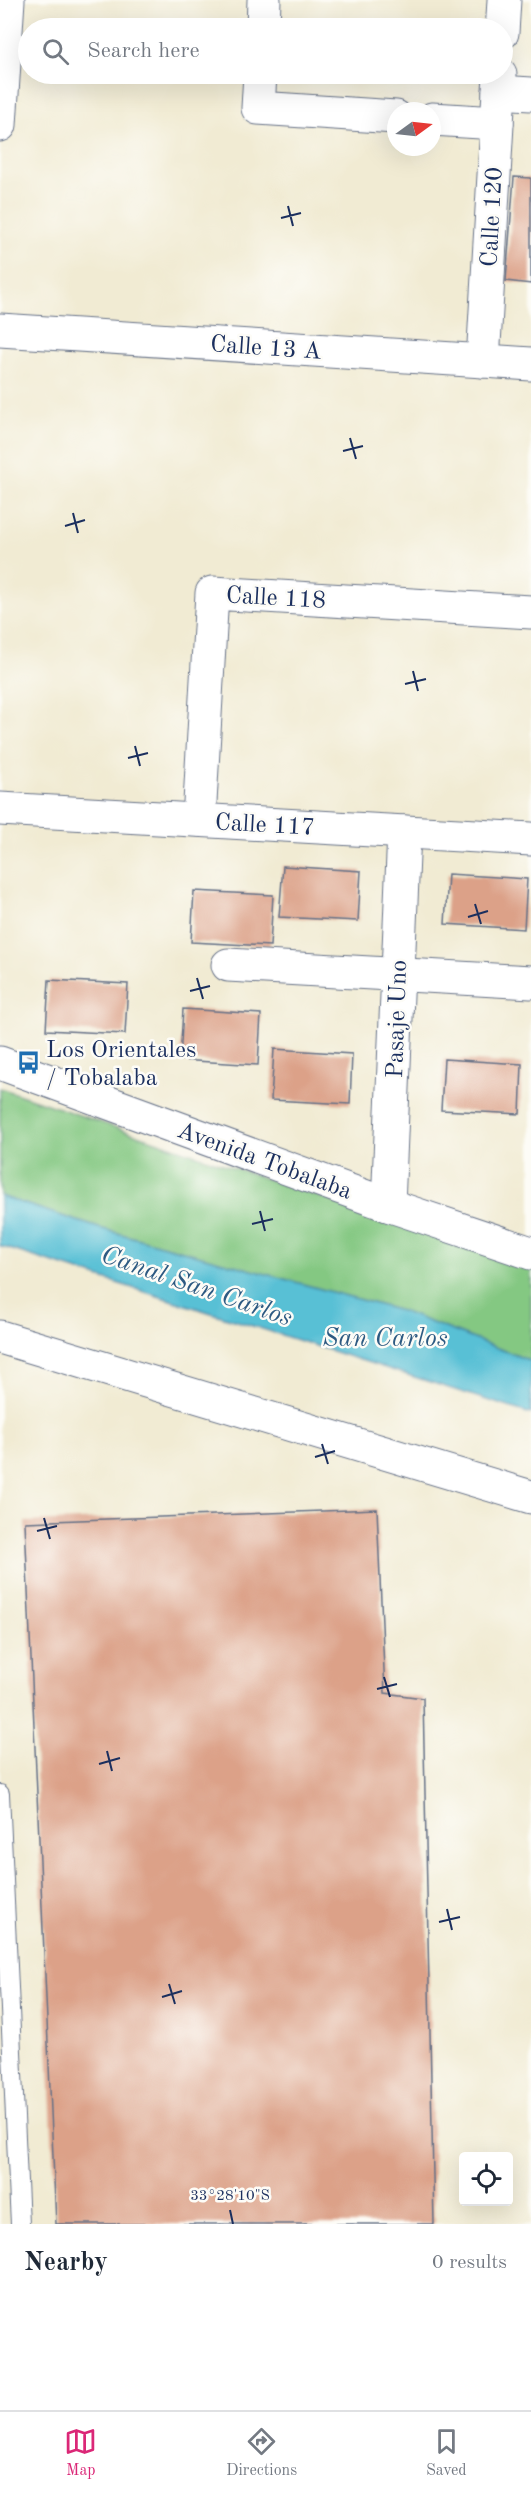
<!DOCTYPE html>
<meta charset="utf-8">
<style>
body{margin:0;font-family:"Old Standard TT",serif;background:#f6f6f7;color:#1f2937}
.controls{position:absolute;right:18px;bottom:18px;display:grid;overflow:hidden;border-radius:6px;box-shadow:0 6px 24px #0002}
.controls button{width:54px;height:54px;display:grid;place-items:center;padding:0;border:0;border-bottom:2px solid #e0e1e3;background:#fff;color:#1f2937;font:30px sans-serif}
.compass{position:absolute;left:387px;top:102px;width:54px;height:54px;border-radius:50%;background:#fff;box-shadow:0 6px 24px #0002;rotate:75deg}
.list{margin:0;padding:0;list-style:none}
h2{display:flex;justify-content:space-between;align-items:center;height:78px;margin:0;padding:0 24px;font-size:26px}
h2 small{font-size:20px;font-weight:400;color:#747a83}
.icon{flex:none;width:33px;height:33px;fill:none;stroke:currentColor;stroke-width:2;stroke-linecap:round;stroke-linejoin:round}
.map{position:relative;flex:none;width:531px;height:2224px;overflow:hidden}
.search{position:absolute;background:#fff;box-shadow:0 6px 24px #0002;left:18px;right:18px;top:18px;height:66px;display:flex;align-items:center;gap:15px;box-sizing:border-box;padding:0 21px;border-radius:33px;color:#747a83;font-size:22px}
.sheet{height:186px;background:#fff}
nav{display:flex;justify-content:space-around;align-items:center;box-sizing:border-box;height:84px;border-top:2px solid #e0e1e3;background:#fff;font-size:16px;color:#747a83}
nav a{display:grid;justify-items:center;gap:3px}
nav .on{color:#db2777}
.map>svg:first-child{display:block}
.green{fill:#84c882;stroke:#507c70;stroke-width:1.5}
.water{fill:#58c0d5;stroke:#3a789a;stroke-width:1.5}
.building{fill:#dca188}
.lines{fill:none;stroke-linecap:round;stroke-linejoin:round}
.lane-casing{stroke:#667187;stroke-width:20}
.street-casing{stroke:#667187;stroke-width:35}
.secondary-casing{stroke:#667187;stroke-width:35}
.lane{stroke:#fff;stroke-width:18}
.street{stroke:#fff;stroke-width:33}
.secondary{stroke:#fff;stroke-width:33}
.ticks{fill:none;stroke:#1b2f5e;stroke-width:2}
.labels{text-anchor:middle;stroke-width:5;stroke-linejoin:round;paint-order:stroke}
.street-label{font-size:24px;fill:#1b2f5e;stroke:#fdfcf7}
.poi-label{font-size:24px;fill:#1b2f5e;stroke:#fdfcf7;text-anchor:start}
.water-label{font-size:26px;font-style:italic;fill:#2d5a82;stroke:#fdfcf7}
.ticks-label{font-size:15px;text-anchor:middle;fill:#1b2f5e;stroke:#fdfcf7;stroke-width:5;stroke-linejoin:round;paint-order:stroke}
</style>
<div class="map">
<svg width="531" height="2224" viewBox="0 0 531 2224">
<rect width="100%" height="100%" fill="#fdfcf7"/>
<filter id="ink" filterUnits="userSpaceOnUse"><feTurbulence type="fractalNoise" baseFrequency=".0167" numOctaves="2"/><feDisplacementMap in="SourceGraphic" scale="12" xChannelSelector="R" yChannelSelector="G"/><feConvolveMatrix kernelMatrix="1 2 1 2 8 2 1 2 1" color-interpolation-filters="sRGB"/></filter>
<filter id="wash" filterUnits="userSpaceOnUse"><feTurbulence type="fractalNoise" baseFrequency=".008" numOctaves="4" result="noise"/><feDisplacementMap in="SourceGraphic" scale="24" xChannelSelector="R" yChannelSelector="G"/><feGaussianBlur stdDeviation="1.35" result="paint"/><feColorMatrix in="noise" values="0 0 0 0 0 0 0 0 0 0 0 0 0 0 0 0 0 1.4 0 .05"/><feComposite in="paint" operator="in"/></filter>
<g filter="url(#wash)">
<rect width="100%" height="100%" fill="#f1ebd3"/>
<path class="green" d="M0,1088L531,1269V1361L401,1311L99,1228L0,1196Z"/>
<path class="water" d="M0,1196L99,1228L401,1311L531,1361V1414L0,1246Z"/>
<g id="blocks">
<g class="building">
<path d="M514,177L531,178V284L506,281Z"/>
<path d="M283,866L361,871L358,921L279,917Z"/>
<path d="M448,874L527,879L524,929L445,924Z"/>
<path d="M194,891L273,895L270,946L191,942Z"/>
<path d="M49,980L128,984L125,1034L46,1030Z"/>
<path d="M183,1009L261,1014L258,1065L180,1060Z"/>
<path d="M274,1049L352,1054L350,1104L271,1100Z"/>
<path d="M444,1059L522,1064L520,1114L441,1110Z"/>
<path d="M377,1509L385,1693L423,1698L434,2224H56L25,1522Z"/>
</g>
</g>
</g>
<g filter="url(#ink)">
<use href="#blocks" fill-opacity="0" stroke="#667187" stroke-width="1.5"/>
<g class="lines">
<defs>
<path id="lane" d="M0,1794L20,2224"/>
<g id="street">
<path d="M263,28L264,0"/>
<path d="M502,33L504,0"/>
<path d="M260,74L258,108L396,117"/>
<path d="M499,92L531,94"/>
<path d="M432,119L497,123"/>
<path d="M0,330L531,364"/>
<path d="M483,361L500,74"/>
<path d="M0,809L531,839"/>
<path d="M199,820L212,593L531,612"/>
<path d="M228,965L531,982"/>
<path d="M388,1205L404,832"/>
</g>
<g id="secondary">
<path d="M0,125L8,0"/>
<path d="M0,1063L388,1205L531,1253"/>
<path d="M0,1337L531,1497"/>
</g>
</defs>
<use href="#lane" class="lane-casing"/>
<use href="#street" class="street-casing"/>
<use href="#secondary" class="secondary-casing"/>
<use href="#lane" class="lane"/>
<use href="#street" class="street"/>
<use href="#secondary" class="secondary"/>
</g>
</g>
<path class="ticks" d="M288,206L293,226M281,218L301,213M350,438L356,459M343,451L363,446M73,513L78,533M65,526L85,520M413,671L418,691M405,684L426,679M135,746L140,766M128,758L148,753M475,904L481,924M468,917L488,911M197,978L203,999M190,991L210,986M260,1211L265,1231M252,1224L273,1219M322,1444L328,1464M315,1457L335,1451M44,1518L50,1539M37,1531L57,1526M384,1677L390,1697M377,1689L397,1684M107,1751L112,1771M99,1764L120,1758M447,1909L452,1930M439,1922L460,1917M169,1984L175,2004M162,1997L182,1991M230,2210L233,2224"/>
<defs>
<symbol id="bus-bare" viewBox="-9 -9 18 18"><path d="M-5-6H5V4H4V6H2V4H-2V6H-4V4H-5ZM-3.5-4V0h7V-4ZM-3.5 1.2v1.5H-2V1.2ZM2 1.2v1.5H3.5V1.2Z" fill="#1f6fb2" stroke="#fdfcf7" stroke-width="2.5" paint-order="stroke"/></symbol>
</defs>
<g fill-rule="evenodd">
<use href="#bus-bare" x="12" y="1046" width="33" height="33"/>
</g>
<g class="labels">
<g class="street-label">
<text transform="translate(491 217) rotate(-87)" y="8">Calle 120</text>
<text transform="translate(266 347) rotate(4)" y="8">Calle 13 A</text>
<text transform="translate(276 597) rotate(3)" y="8">Calle 118</text>
<text transform="translate(265 824) rotate(3)" y="8">Calle 117</text>
<text transform="translate(396 1019) rotate(-88)" y="8">Pasaje Uno</text>
<text transform="translate(265 1160) rotate(20)" y="8">Avenida Tobalaba</text>
</g>
<g class="poi-label">
<text x="46" y="1057">Los Orientales<tspan x="46" dy="28">/ Tobalaba</tspan></text>
</g>
<g class="water-label">
<text transform="translate(197 1285) rotate(19)" y="9">Canal San Carlos</text>
<text x="385" y="1346">San Carlos</text>
</g>
</g>
<g class="ticks-label">
<text x="230" y="2200">33°28'10"S</text>
</g>
</svg>
<div class="controls">
<button><svg class="icon" aria-label="locate" viewBox="0 0 24 24"><circle cx="12" cy="12" r="6"/><path d="M12 2v4M12 18v4M2 12h4M18 12h4"/></svg></button>
</div>
<svg class="compass" viewBox="-18 -18 36 36"><path d="M0-13l5 13h-10z" fill="#e53935"/><path d="M0 13l5-13h-10z" fill="#747a83"/></svg>
<div class="search"><svg class="icon" aria-label="search" viewBox="0 0 24 24"><circle cx="10" cy="10" r="6"/><path d="M15 15l6 6"/></svg>Search here</div>
</div>
<section class="sheet">
<h2>Nearby<small>0 results</small></h2>
<ul class="list">
</ul>
</section>
<nav>
<a class="on"><svg class="icon" aria-label="map" viewBox="0 0 24 24"><path d="M3 6l6-2 6 2 6-2v14l-6 2-6-2-6 2zM9 4v14M15 6v14"/></svg>Map</a>
<a><svg class="icon" aria-label="directions" viewBox="0 0 24 24"><path d="M12 3l9 9-9 9-9-9zM9 14v-3h6M13 9l2 2-2 2"/></svg>Directions</a>
<a><svg class="icon" aria-label="saved" viewBox="0 0 24 24"><path d="M7 4h10v16l-5-4-5 4z"/></svg>Saved</a>
</nav>
